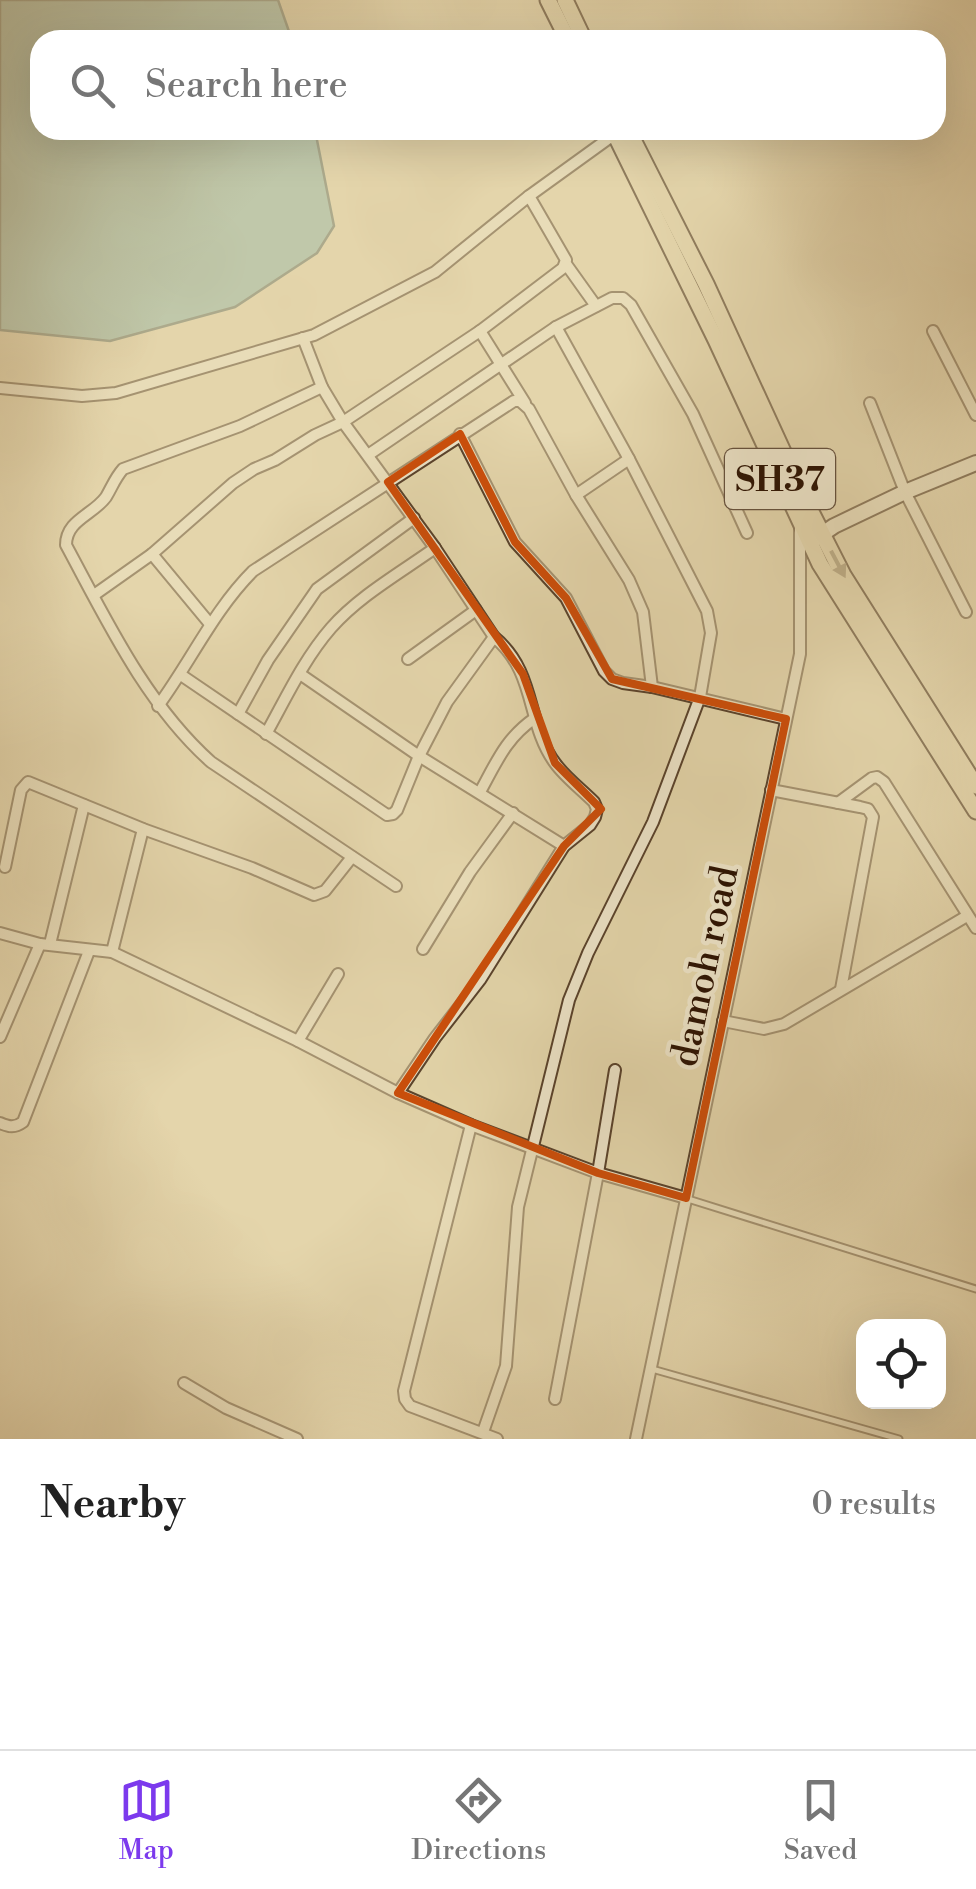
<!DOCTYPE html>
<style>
body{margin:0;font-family:"Libre Bodoni",serif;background:#f6f6f6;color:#222}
.controls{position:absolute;right:30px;bottom:30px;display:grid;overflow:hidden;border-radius:20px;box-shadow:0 10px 40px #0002}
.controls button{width:90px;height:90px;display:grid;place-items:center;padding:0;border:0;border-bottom:2px solid #e0e0e0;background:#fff;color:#222;font:50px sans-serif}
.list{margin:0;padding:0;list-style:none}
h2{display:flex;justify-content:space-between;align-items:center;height:130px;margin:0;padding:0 40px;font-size:42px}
h2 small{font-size:32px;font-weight:400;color:#767676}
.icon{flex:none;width:55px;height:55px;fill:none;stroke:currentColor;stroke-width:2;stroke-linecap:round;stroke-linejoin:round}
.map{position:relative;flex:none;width:976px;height:1439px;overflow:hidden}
.search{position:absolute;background:#fff;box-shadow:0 10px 40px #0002;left:30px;right:30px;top:30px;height:110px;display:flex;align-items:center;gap:25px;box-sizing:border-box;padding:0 35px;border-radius:30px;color:#767676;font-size:38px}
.sheet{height:310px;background:#fff}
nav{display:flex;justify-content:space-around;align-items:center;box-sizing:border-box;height:140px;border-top:2px solid #e0e0e0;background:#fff;font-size:28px;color:#767676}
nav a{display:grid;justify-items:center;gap:5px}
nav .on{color:#7c3aed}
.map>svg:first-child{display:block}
.water{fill:#95b9a9;stroke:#6b7666;stroke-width:2.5}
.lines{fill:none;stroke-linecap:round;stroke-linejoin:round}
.lane-casing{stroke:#5a432c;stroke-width:9}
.street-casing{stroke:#5a432c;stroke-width:14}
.secondary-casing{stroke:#2c1201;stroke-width:18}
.primary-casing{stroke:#2c1201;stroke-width:19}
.lane{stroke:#ede4c8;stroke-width:5}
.street{stroke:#ede4c8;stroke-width:10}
.secondary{stroke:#ede4c8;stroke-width:14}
.primary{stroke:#e4d6ab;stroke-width:15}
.oneway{fill:#917e5e}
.marked{fill:none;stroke:#cc4e0a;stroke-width:8;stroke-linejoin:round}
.labels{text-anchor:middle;stroke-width:9;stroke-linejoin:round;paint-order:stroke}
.shield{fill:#ede4c8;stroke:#66513d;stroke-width:2.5}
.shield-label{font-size:35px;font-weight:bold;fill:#2c1201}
.street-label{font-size:38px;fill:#2c1201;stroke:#ede4c8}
</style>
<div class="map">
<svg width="976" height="1439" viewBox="0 0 976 1439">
<rect width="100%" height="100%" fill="#e4d6ab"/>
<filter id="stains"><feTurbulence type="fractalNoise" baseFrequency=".002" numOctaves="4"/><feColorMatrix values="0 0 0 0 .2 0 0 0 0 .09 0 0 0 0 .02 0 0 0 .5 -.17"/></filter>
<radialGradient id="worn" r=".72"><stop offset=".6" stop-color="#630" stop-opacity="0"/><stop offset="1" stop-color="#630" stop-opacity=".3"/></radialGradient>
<path class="water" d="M0,0H278L292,40H40V130H315L334,226L317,253L235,307L110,341L0,330Z"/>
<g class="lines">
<defs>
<g id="lane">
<path d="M688,1199L976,1289"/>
<path d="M652,1369L899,1439"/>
</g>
<g id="street">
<path d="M566,264L596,306"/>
<path d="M480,331L525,403"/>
<path d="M933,331L976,415"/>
<path d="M303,338L322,387L343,422L435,548L494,637C537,672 526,724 555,763C565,777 581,789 594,802L597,809L595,817L590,825L564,846L480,980L435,1038L398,1093"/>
<path d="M322,387L240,426L123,469C115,478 112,487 106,497C93,515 66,520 66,545C107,621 146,704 211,762L396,886"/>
<path d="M0,388L82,396L116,393L314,335L435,272L529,196L619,131"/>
<path d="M870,403L905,492L966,612"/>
<path d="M460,434L515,542L566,598L604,671L612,679L623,683L652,687L786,719"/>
<path d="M368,455L556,327L612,298H623L631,305L693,414L747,533"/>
<path d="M576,495L629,459"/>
<path d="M152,554L210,624"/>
<path d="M94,595L152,554L233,483L254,469L275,460L315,435L343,422L480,331L563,268L566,260L529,196"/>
<path d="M408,659L476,610"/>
<path d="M300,674L419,756L564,846"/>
<path d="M181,675L387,815L393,814L397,810L419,756L447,702L494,637"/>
<path d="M158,706C191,661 214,610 253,571L514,401H520L529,409L576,495L629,580L643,612L652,687"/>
<path d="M238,714L268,660L317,589L414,518"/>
<path d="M266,734C286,698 304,659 331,628C359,596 400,573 435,548"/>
<path d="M771,790L860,807L868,809L873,817L841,989"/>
<path d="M480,792C497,761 506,738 535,718"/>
<path d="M838,803L872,778L877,777L884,782L976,928"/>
<path d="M5,867L21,790L28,782L143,829L252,868L314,895L325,891L352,857"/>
<path d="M0,933L40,944L112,952L298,1041L398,1093L471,1125L598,1173L686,1198"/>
<path d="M50,944L84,805"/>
<path d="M423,949L470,872L513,813"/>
<path d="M112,952L143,829"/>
<path d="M723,1021L764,1029L784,1024L967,916"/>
<path d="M0,1037L40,944"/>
<path d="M298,1041L338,974"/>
<path d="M0,1123C9,1127 15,1128 23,1122L89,951"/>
<path d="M471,1125L404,1391L405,1399L410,1406L497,1439"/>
<path d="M184,1383L226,1408L297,1439"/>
<path d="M555,1399L598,1173L615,1070"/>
<path d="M483,1432L506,1366L518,1207L569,1000L588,953L653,822L700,697L711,633L707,611L629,459L556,327"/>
<path d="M636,1439L800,654V527"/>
</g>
<path id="secondary" d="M815,539L834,526L905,492L976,463"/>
<g id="primary">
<path d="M548,0L568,40"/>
<path d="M565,0L584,40"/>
<path d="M613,130L716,340L820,564L976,811"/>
<path d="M628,130L706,284L806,502L843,575L976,786"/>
</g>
</defs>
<use href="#lane" class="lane-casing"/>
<use href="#street" class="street-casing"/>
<use href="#secondary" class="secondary-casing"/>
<use href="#primary" class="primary-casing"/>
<use href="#lane" class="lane"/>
<use href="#street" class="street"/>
<use href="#secondary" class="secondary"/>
<use href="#primary" class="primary"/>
</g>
<defs><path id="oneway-solid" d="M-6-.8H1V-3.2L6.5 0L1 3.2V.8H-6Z" transform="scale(2.5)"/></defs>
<use class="oneway" href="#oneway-solid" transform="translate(838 564) rotate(62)"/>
<path d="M0 0H976V1439H0ZM460,434L515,542L566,598L612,679L786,719L686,1198L598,1173L398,1093L564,846L601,809L555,763L523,674L388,482Z" fill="#e4d6ab" fill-opacity=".55" fill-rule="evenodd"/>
<path class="marked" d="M460,434L515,542L566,598L612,679L786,719L686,1198L598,1173L398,1093L564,846L601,809L555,763L523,674L388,482Z"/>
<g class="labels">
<rect class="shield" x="725" y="449" width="110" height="60" rx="8"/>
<g class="shield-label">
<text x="780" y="491">SH37</text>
</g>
<g class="street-label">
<text transform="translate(704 966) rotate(-78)" y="13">damoh road</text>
</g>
</g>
<rect width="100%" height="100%" filter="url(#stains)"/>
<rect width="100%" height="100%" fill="url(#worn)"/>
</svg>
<div class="controls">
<button><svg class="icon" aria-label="locate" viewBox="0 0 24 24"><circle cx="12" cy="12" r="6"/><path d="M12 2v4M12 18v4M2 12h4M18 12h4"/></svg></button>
</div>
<div class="search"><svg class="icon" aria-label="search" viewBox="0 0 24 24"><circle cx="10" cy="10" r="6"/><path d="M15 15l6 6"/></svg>Search here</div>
</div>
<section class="sheet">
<h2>Nearby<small>0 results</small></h2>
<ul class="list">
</ul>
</section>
<nav>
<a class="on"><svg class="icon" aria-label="map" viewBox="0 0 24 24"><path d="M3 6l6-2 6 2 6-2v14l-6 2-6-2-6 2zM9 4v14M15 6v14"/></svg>Map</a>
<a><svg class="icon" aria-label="directions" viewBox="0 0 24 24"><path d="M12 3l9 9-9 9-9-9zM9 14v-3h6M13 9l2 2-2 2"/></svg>Directions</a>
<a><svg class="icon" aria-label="saved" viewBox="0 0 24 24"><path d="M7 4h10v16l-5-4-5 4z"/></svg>Saved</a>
</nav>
